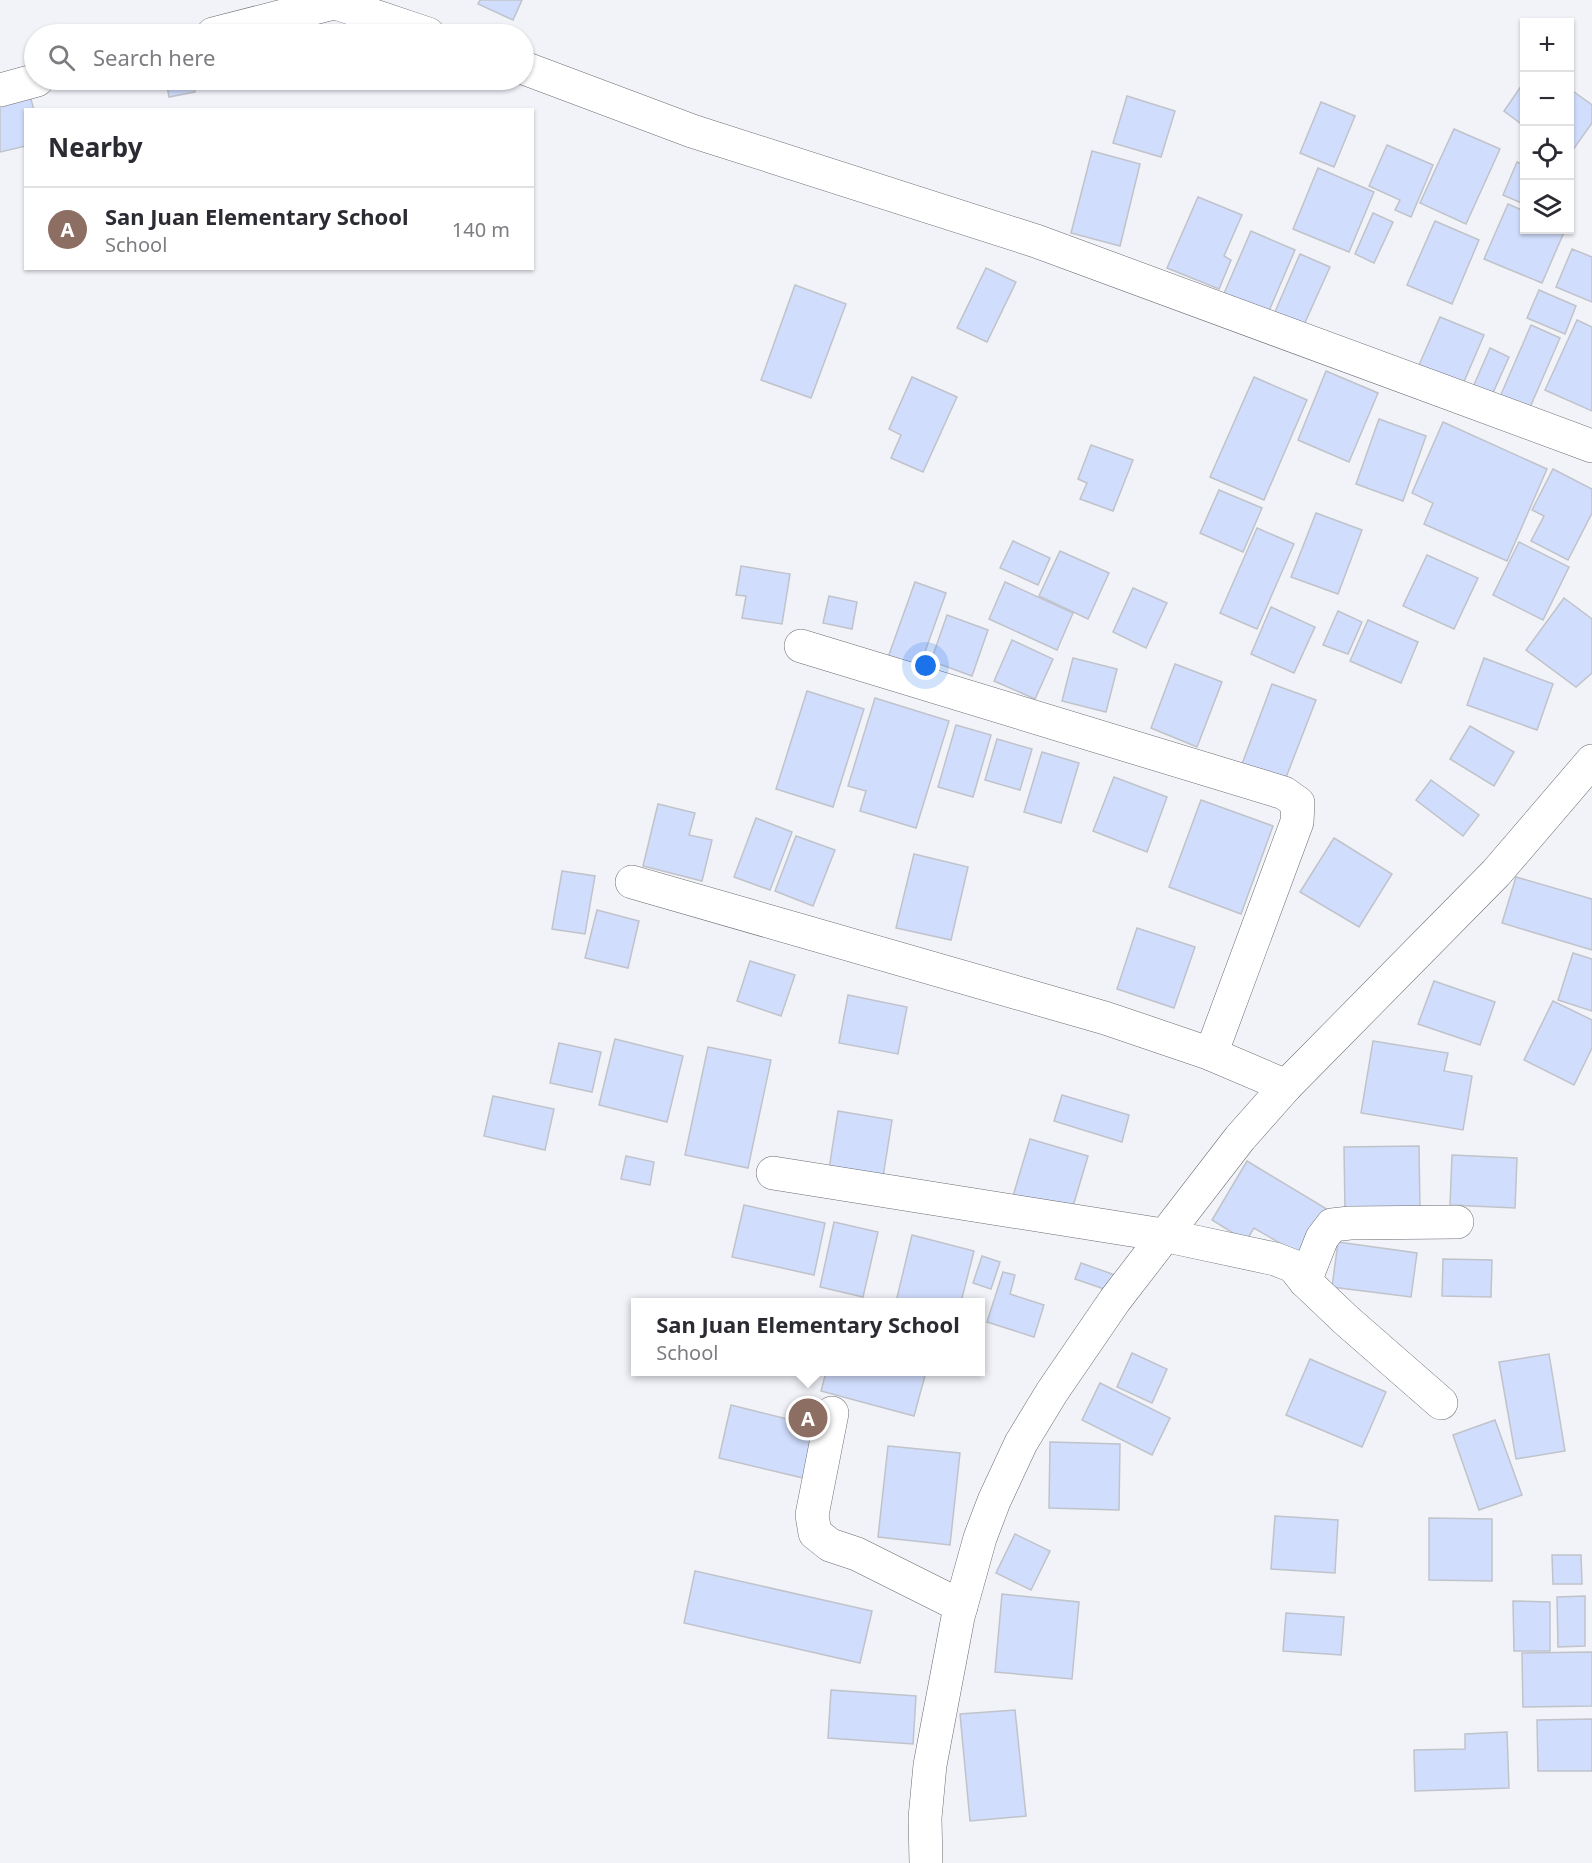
<!DOCTYPE html>
<meta charset="utf-8">
<style>
body{margin:0;font-family:"Noto Sans",sans-serif;background:#f7f7f7;color:#2b2b33}
.controls{position:absolute;right:18px;top:18px;display:grid;overflow:hidden;border-radius:0px;box-shadow:0 2px 4px #0004}
.controls button{width:54px;height:54px;display:grid;place-items:center;padding:0;border:0;border-bottom:2px solid #e1e1e2;background:#fff;color:#2b2b33;font:30px sans-serif}
.you{position:absolute;left:926px;top:666px;width:21px;height:21px;margin:-15px;border:4px solid #fff;border-radius:50%;background:#1a73e8;box-shadow:0 0 0 9px #1a73e833}
.badge{display:grid;place-items:center;width:39px;height:39px;border-radius:50%;background:#0b8043;color:#fff;font-size:20px;font-weight:700}
.pin{position:absolute;translate:-50% -50%;border:3px solid #fff;box-shadow:0 2px 6px #0006}
.popup{position:absolute;left:631px;top:1298px;width:354px;height:78px;box-sizing:border-box;display:grid;place-content:center;border-radius:0px;background:#fff;filter:drop-shadow(0 2px 4px #0005);font-size:20px;white-space:nowrap;color:#7c7c81}
.popup b{font-size:22px;color:#2b2b33}
.popup::after{content:'';position:absolute;left:50%;top:100%;margin-left:-12px;border:12px solid transparent;border-top-color:#fff}
.list{margin:0;padding:0;list-style:none}
h2{display:flex;justify-content:space-between;align-items:center;height:78px;margin:0;padding:0 24px;font-size:26px}
h2 small{font-size:20px;font-weight:400;color:#7c7c81}
.list li{display:grid;grid-template-columns:39px 1fr auto;gap:18px;align-items:center;box-sizing:border-box;height:84px;padding:0 24px;border-top:2px solid #e1e1e2}
.list b{display:block;font-size:22px;white-space:nowrap}
.list p{margin:0;font-size:20px;white-space:nowrap;color:#7c7c81}
.list em{font-size:20px;font-style:normal;color:#7c7c81}
.icon{flex:none;width:33px;height:33px;fill:none;stroke:currentColor;stroke-width:2;stroke-linecap:round;stroke-linejoin:round}
.map{position:relative;flex:none;width:1592px;height:1863px;overflow:hidden}
.search{position:absolute;background:#fff;box-shadow:0 2px 4px #0004;left:24px;top:24px;width:510px;height:66px;display:flex;align-items:center;gap:15px;box-sizing:border-box;padding:0 21px;border-radius:33px;color:#7c7c81;font-size:22px}
.panel{position:absolute;background:#fff;box-shadow:0 2px 4px #0004;left:24px;top:108px;width:510px;height:162px;border-radius:0px}
.map>svg:first-child{display:block}
.building{fill:#d1ddfd;stroke:#c0c3c9;stroke-width:1.5}
.lines{fill:none;stroke-linecap:round;stroke-linejoin:round}
.minor-casing{stroke:#6a6d72;stroke-width:34}
.minor{stroke:#fff;stroke-width:33}
</style>
<div class="map">
<svg width="1592" height="1863" viewBox="0 0 1592 1863">
<rect width="100%" height="100%" fill="#f1f3f9"/>
<g class="building">
<path d="M480,0H522L513,20L478,4Z"/>
<path d="M166,80H193L195,92L169,97Z"/>
<path d="M1524,82V126L1504,111Z"/>
<path d="M1570,89L1592,105V123L1570,154Z"/>
<path d="M29,92L34,110H26V146L0,152V99Z"/>
<path d="M1127,96L1175,111L1161,157L1113,143Z"/>
<path d="M1321,102L1355,116L1334,167L1300,153Z"/>
<path d="M1454,129L1500,149L1466,224L1420,203Z"/>
<path d="M1387,145L1433,165L1411,217L1395,210L1400,200L1369,186Z"/>
<path d="M1092,151L1140,164L1120,246L1071,233Z"/>
<path d="M1517,162L1524,165V204L1503,195Z"/>
<path d="M1318,168L1374,192L1349,252L1293,229Z"/>
<path d="M1198,197L1242,215L1224,256L1231,260L1219,289L1167,268Z"/>
<path d="M1508,204L1524,211V230H1565L1542,283L1484,259Z"/>
<path d="M1373,213L1393,222L1374,263L1355,254Z"/>
<path d="M1435,221L1479,240L1452,304L1407,285Z"/>
<path d="M1251,231L1295,250L1266,318L1222,298Z"/>
<path d="M1572,249L1592,257V302L1556,287Z"/>
<path d="M1300,254L1330,267L1303,327L1274,314Z"/>
<path d="M986,268L1016,282L987,342L957,328Z"/>
<path d="M795,285L846,304L811,398L761,380Z"/>
<path d="M1539,290L1576,306L1565,334L1527,318Z"/>
<path d="M1440,317L1484,335L1463,384L1419,365Z"/>
<path d="M1577,320L1592,327V411L1545,390Z"/>
<path d="M1531,325L1560,338L1528,412L1499,399Z"/>
<path d="M1490,348L1509,357L1492,395L1473,387Z"/>
<path d="M1326,371L1378,393L1349,462L1298,440Z"/>
<path d="M912,377L957,397L923,472L891,458L901,435L889,429Z"/>
<path d="M1254,377L1307,400L1264,500L1210,477Z"/>
<path d="M1379,419L1426,436L1403,501L1356,484Z"/>
<path d="M1443,422L1547,469L1507,561L1424,524L1433,503L1412,493Z"/>
<path d="M1091,445L1133,460L1113,511L1080,499L1087,483L1078,479Z"/>
<path d="M1553,469L1592,489V513L1568,560L1531,541L1544,516L1532,510Z"/>
<path d="M1219,490L1262,508L1243,552L1200,533Z"/>
<path d="M1316,513L1362,530L1338,594L1291,577Z"/>
<path d="M1257,528L1294,544L1257,629L1220,613Z"/>
<path d="M1013,541L1050,558L1038,585L1000,568Z"/>
<path d="M1519,542L1569,567L1543,620L1493,595Z"/>
<path d="M1060,551L1109,573L1088,619L1039,596Z"/>
<path d="M1427,555L1478,578L1454,629L1403,606Z"/>
<path d="M741,566L790,574L782,624L742,618L746,596L736,595Z"/>
<path d="M915,582L946,593L917,674L886,663Z"/>
<path d="M1005,582L1073,613L1057,650L989,619Z"/>
<path d="M1133,588L1167,603L1146,648L1113,632Z"/>
<path d="M829,596L857,602L852,629L823,623Z"/>
<path d="M1564,598L1592,619V673L1576,687L1526,650Z"/>
<path d="M1271,607L1315,627L1294,673L1251,654Z"/>
<path d="M1338,611L1362,622L1348,654L1323,645Z"/>
<path d="M947,615L988,630L972,676L931,661Z"/>
<path d="M1368,620L1418,642L1401,683L1350,661Z"/>
<path d="M1012,640L1053,659L1035,699L994,681Z"/>
<path d="M1073,658L1117,669L1106,712L1062,701Z"/>
<path d="M1484,658L1553,684L1537,730L1467,705Z"/>
<path d="M1175,664L1222,682L1197,747L1151,728Z"/>
<path d="M1272,684L1316,700L1285,780L1242,764Z"/>
<path d="M807,691L864,709L833,807L776,789Z"/>
<path d="M875,698L949,721L916,828L860,811L866,791L848,786Z"/>
<path d="M956,725L991,735L973,797L938,787Z"/>
<path d="M1470,726L1514,752L1494,786L1450,759Z"/>
<path d="M997,739L1032,749L1020,790L985,780Z"/>
<path d="M1042,752L1079,763L1061,823L1024,812Z"/>
<path d="M1114,777L1167,797L1147,852L1093,831Z"/>
<path d="M1431,780L1479,815L1463,836L1416,800Z"/>
<path d="M1201,800L1273,826L1241,914L1169,887Z"/>
<path d="M658,804L695,813L689,835L712,840L702,881L643,866Z"/>
<path d="M756,818L792,832L770,890L734,877Z"/>
<path d="M796,836L835,850L813,906L775,891Z"/>
<path d="M1334,838L1392,874L1359,927L1300,892Z"/>
<path d="M914,854L968,867L951,940L896,928Z"/>
<path d="M562,871L595,876L585,934L552,929Z"/>
<path d="M1516,877L1592,899V950L1502,923Z"/>
<path d="M597,910L639,921L628,968L585,958Z"/>
<path d="M1137,928L1195,947L1174,1008L1117,989Z"/>
<path d="M1573,953L1592,959V1011L1558,1000Z"/>
<path d="M750,961L795,975L781,1016L737,1001Z"/>
<path d="M1434,981L1495,1002L1480,1045L1418,1024Z"/>
<path d="M848,995L907,1007L898,1054L839,1043Z"/>
<path d="M1553,1001L1592,1020V1048L1574,1085L1524,1060Z"/>
<path d="M615,1039L683,1056L667,1122L599,1105Z"/>
<path d="M1373,1041L1448,1053L1444,1071L1472,1076L1463,1130L1361,1113Z"/>
<path d="M559,1043L601,1052L592,1092L550,1083Z"/>
<path d="M708,1047L771,1060L748,1168L685,1155Z"/>
<path d="M1062,1095L1129,1115L1122,1142L1054,1121Z"/>
<path d="M493,1096L554,1109L545,1150L484,1136Z"/>
<path d="M838,1111L892,1120L883,1177L829,1169Z"/>
<path d="M1030,1139L1088,1156L1071,1213L1013,1196Z"/>
<path d="M1419,1146L1420,1212L1345,1213L1344,1147Z"/>
<path d="M1452,1155L1517,1158L1515,1208L1450,1205Z"/>
<path d="M626,1156L654,1162L650,1185L621,1179Z"/>
<path d="M1247,1161L1330,1211L1302,1256L1254,1228L1246,1241L1212,1220Z"/>
<path d="M744,1205L825,1223L814,1275L732,1257Z"/>
<path d="M834,1222L878,1232L863,1297L820,1287Z"/>
<path d="M912,1235L974,1251L961,1302H896Z"/>
<path d="M1338,1242L1417,1253L1411,1297L1332,1287Z"/>
<path d="M982,1256L1000,1262L991,1289L973,1283Z"/>
<path d="M1443,1259L1492,1260L1491,1297L1442,1296Z"/>
<path d="M1081,1263L1115,1275L1110,1291L1075,1279Z"/>
<path d="M1003,1272L1015,1275L1010,1294L1044,1305L1034,1337L987,1322Z"/>
<path d="M1132,1353L1167,1369L1152,1403L1117,1387Z"/>
<path d="M1549,1354L1565,1451L1516,1459L1499,1362Z"/>
<path d="M1310,1359L1386,1392L1362,1447L1286,1415Z"/>
<path d="M826,1372H926L914,1416L821,1391Z"/>
<path d="M1100,1383L1170,1418L1152,1455L1082,1420Z"/>
<path d="M731,1405L816,1426L803,1478L719,1458Z"/>
<path d="M1495,1420L1522,1495L1479,1510L1453,1435Z"/>
<path d="M1050,1442L1120,1444L1119,1510L1049,1508Z"/>
<path d="M888,1446L960,1453L950,1545L878,1537Z"/>
<path d="M1275,1516L1338,1520L1335,1573L1271,1569Z"/>
<path d="M1429,1518L1492,1519V1581L1429,1580Z"/>
<path d="M1015,1534L1050,1551L1031,1590L996,1573Z"/>
<path d="M1552,1555H1581L1582,1584H1553Z"/>
<path d="M695,1571L872,1611L860,1663L684,1623Z"/>
<path d="M1002,1594L1079,1602L1072,1679L995,1672Z"/>
<path d="M1585,1596V1646L1558,1647L1557,1597Z"/>
<path d="M1513,1601L1550,1602V1651H1514Z"/>
<path d="M1286,1613L1344,1617L1341,1655L1283,1651Z"/>
<path d="M1592,1652V1706L1523,1707L1522,1653Z"/>
<path d="M831,1690L916,1696L913,1744L828,1738Z"/>
<path d="M1015,1710L1026,1816L970,1821L960,1714Z"/>
<path d="M1592,1719V1771H1538L1537,1720Z"/>
<path d="M1507,1732L1509,1788L1415,1791L1414,1750L1465,1749V1734Z"/>
</g>
<g class="lines">
<defs>
<g id="minor">
<path d="M327,0L428,34"/>
<path d="M213,34L345,0"/>
<path d="M524,68L692,131L1036,241L1592,446"/>
<path d="M0,90L37,80"/>
<path d="M801,646L1284,793L1298,803L1297,822L1211,1054"/>
<path d="M632,882L1105,1018L1211,1054L1286,1086"/>
<path d="M773,1173L1163,1235L1275,1259L1293,1266L1305,1281L1346,1320L1441,1403"/>
<path d="M1305,1281L1322,1238L1332,1225L1350,1223L1457,1222"/>
<path d="M832,1413L812,1515L815,1533L830,1545L857,1554L961,1606"/>
<path d="M926,1863L925,1818L930,1765L958,1617L980,1538L994,1501L1021,1443L1052,1392L1115,1300L1240,1138L1286,1086L1496,873L1592,761"/>
</g>
</defs>
<use href="#minor" class="minor-casing"/>
<use href="#minor" class="minor"/>
</g>
</svg>
<div class="controls">
<button>+</button>
<button>−</button>
<button><svg class="icon" aria-label="locate" viewBox="0 0 24 24"><circle cx="12" cy="12" r="6"/><path d="M12 2v4M12 18v4M2 12h4M18 12h4"/></svg></button>
<button><svg class="icon" aria-label="layers" viewBox="0 0 24 24"><path d="M12 4l9 5-9 5-9-5zM3 14l9 5 9-5"/></svg></button>
</div>
<div class="you"></div>
<div class="pin badge" style="left:808px;top:1418px;background:#8d6e63">A</div>
<div class="popup"><b>San Juan Elementary School</b>School</div>
<div class="search"><svg class="icon" aria-label="search" viewBox="0 0 24 24"><circle cx="10" cy="10" r="6"/><path d="M15 15l6 6"/></svg>Search here</div>
<section class="panel">
<h2>Nearby<small></small></h2>
<ul class="list">
<li><span class="badge" style="background:#8d6e63">A</span><div><b>San Juan Elementary School</b><p>School</p></div><em>140 m</em></li>
</ul>
</section>
</div>
